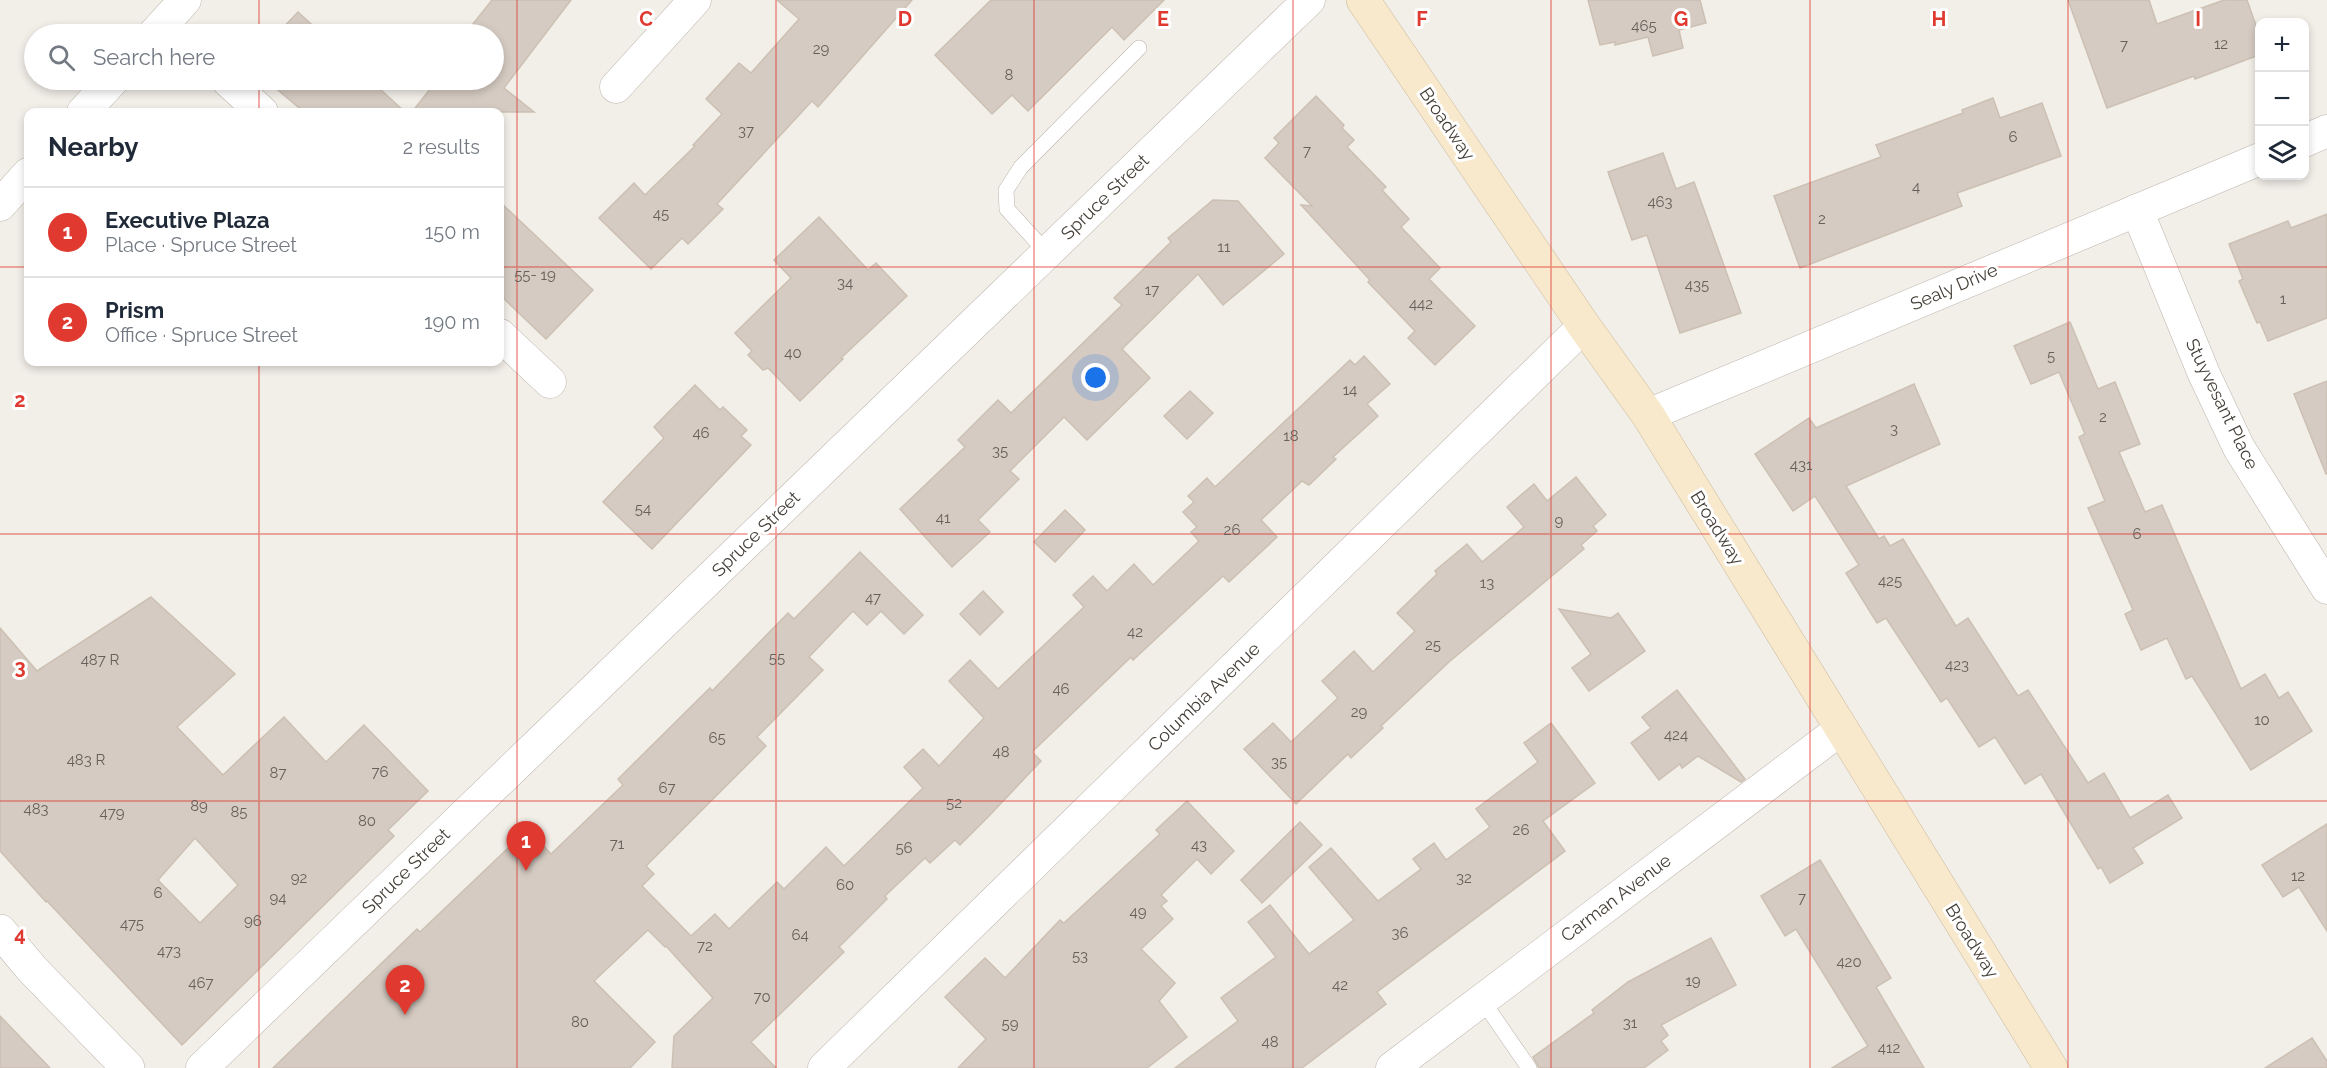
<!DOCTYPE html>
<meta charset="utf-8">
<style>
body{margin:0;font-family:Raleway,sans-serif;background:#f2f2f3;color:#1f2937}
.controls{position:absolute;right:18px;top:18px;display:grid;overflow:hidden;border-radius:12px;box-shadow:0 3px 9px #0003}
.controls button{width:54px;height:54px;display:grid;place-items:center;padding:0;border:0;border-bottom:2px solid #e0e1e3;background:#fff;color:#1f2937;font:30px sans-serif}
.you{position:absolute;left:1096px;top:378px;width:21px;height:21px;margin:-15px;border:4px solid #fff;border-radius:50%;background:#1a73e8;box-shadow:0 0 0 9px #1a73e833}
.badge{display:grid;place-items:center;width:39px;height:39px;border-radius:50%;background:#e03930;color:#fff;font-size:20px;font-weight:700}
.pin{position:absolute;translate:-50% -50px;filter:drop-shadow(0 2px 3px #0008)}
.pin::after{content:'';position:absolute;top:32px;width:21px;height:18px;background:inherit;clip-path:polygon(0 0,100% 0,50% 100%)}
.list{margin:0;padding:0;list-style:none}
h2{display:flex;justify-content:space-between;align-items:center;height:78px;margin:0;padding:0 24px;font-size:26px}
h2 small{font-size:20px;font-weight:400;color:#747a83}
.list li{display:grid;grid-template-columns:39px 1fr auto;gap:18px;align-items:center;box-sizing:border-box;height:90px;padding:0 24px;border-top:2px solid #e0e1e3}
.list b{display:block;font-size:22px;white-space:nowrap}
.list p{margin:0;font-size:20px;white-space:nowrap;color:#747a83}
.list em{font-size:20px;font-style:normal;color:#747a83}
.icon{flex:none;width:33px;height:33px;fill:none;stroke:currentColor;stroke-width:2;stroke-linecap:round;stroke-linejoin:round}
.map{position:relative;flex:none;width:2327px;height:1068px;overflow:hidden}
.search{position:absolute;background:#fff;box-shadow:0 3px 9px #0003;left:24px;top:24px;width:480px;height:66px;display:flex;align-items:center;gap:15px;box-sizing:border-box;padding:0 21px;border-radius:33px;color:#747a83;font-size:22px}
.panel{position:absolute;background:#fff;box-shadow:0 3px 9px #0003;left:24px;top:108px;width:480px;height:258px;border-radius:12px}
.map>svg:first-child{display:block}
.building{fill:#d5cbc2;stroke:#ccc0b3;stroke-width:1.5;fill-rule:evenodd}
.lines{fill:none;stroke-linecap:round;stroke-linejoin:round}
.service-casing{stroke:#bcb4ac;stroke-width:16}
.minor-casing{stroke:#bcb4ac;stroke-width:33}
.tertiary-casing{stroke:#bcb4ac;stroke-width:34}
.secondary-casing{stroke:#ccbb9d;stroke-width:34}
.service{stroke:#fff;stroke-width:15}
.minor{stroke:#fff;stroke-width:32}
.tertiary{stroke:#fff;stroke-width:33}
.secondary{stroke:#f8e9cc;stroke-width:33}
.grid{fill:none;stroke:#e03930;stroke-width:1.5;stroke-opacity:0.55}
.labels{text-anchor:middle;stroke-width:6;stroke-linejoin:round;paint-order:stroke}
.number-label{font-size:15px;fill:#68615a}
.street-label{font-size:18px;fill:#443e37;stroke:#fff}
.grid-label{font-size:20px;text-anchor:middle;font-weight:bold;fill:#e03930;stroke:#fff;stroke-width:6;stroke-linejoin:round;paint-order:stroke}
</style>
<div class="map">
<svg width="2327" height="1068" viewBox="0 0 2327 1068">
<rect width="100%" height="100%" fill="#f2eee8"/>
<g class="building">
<path d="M492,0H571L504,88L534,112H412L437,80H494V34H465Z"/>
<path d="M777,0H912L818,107L812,101L717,204L723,209L688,244L682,238L651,269L599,218L634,183L645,195L695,146L693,145L722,114L706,99L739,63L751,73L799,19Z"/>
<path d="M991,0H1164L1124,40L1112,27L1028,111L1012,95L992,114L935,55Z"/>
<path d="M1588,0H1700L1706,23L1679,30L1683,48L1653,56L1648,37L1615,45V42L1600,45Z"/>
<path d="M2068,0H2149L2157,24L2224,0H2247L2259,34V55L2195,79L2194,76L2107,108Z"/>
<path d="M298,12L322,34H277Z"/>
<path d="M266,80H370L405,112H304Z"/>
<path d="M1316,96L1344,125L1342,128L1354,140L1347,147L1386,187L1382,190L1409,219L1401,227L1440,268L1429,279L1475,326L1435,365L1408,338L1415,331L1368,282L1370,280L1301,205L1312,206L1265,158L1279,143L1274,138Z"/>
<path d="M1993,98L2000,118L2042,103L2061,156L1957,193L1962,206L1800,268L1774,196L1881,157L1876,145L1963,113L1962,110Z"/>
<path d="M1663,153L1676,189L1694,182L1741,313L1680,333L1647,235L1632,240L1608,172Z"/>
<path d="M1213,200L1238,201L1284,254L1223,305L1198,274L1122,349L1150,378L1087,440L1064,417L1010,471L1019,479L978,520L990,532L952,567L900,509L965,447L958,440L998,400L1011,413L1122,305L1114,298L1171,242L1168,238Z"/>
<path d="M500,202L593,290L546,339L500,295Z"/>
<path d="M2327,214V318L2268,341L2260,322L2257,323L2239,281L2243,279L2229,244L2288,221L2291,228Z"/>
<path d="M819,217L868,270L876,263L907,296L841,358L843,359L800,401L768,368L763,370L748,355L752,351L735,333L791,278L774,260Z"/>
<path d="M2070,322L2098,389L2115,382L2140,444L2119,452L2145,512L2162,505L2241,689L2265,674L2279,698L2288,692L2312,731L2251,770L2192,676L2186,679L2167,638L2141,650L2125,614L2133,610L2088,508L2105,501L2079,437L2085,434L2059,372L2031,384L2014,346Z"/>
<path d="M1364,356L1390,384L1367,404L1378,416L1333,457L1336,459L1309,485L1302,481L1261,520L1277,537L1229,582L1223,576L1133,660L1131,657L1032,752L1041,761L988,817L960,845L955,840L930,863L925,858L885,896L887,899L839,947L844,952L751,1042L776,1068H672L674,1036L713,998L666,946L665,947L648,930L594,981L655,1042L630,1068H273L417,929L420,932L528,829L551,854L623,785L618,779L710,688L712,691L788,613L794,619L860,552L923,615L904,634L881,611L867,625L853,611L809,657L823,670L757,737L766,746L646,866L654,874L642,886L691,936L715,914L729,929L777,882L784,889L826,847L844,866L923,788L904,767L923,749L939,766L984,718L949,681L970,660L998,689L1084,607L1073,595L1093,576L1107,591L1134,564L1153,585L1199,541L1191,532L1197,527L1183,512L1194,502L1188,496L1207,478L1215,487L1350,360L1355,365Z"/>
<path d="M2327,381V473L2326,474L2294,394Z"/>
<path d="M1914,384L1940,444L1846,486L1879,539L1884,536L1890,546L1903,539L1956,626L1968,618L2018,696L2028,690L2088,783L2104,773L2130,818L2168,795L2182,818L2133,848L2143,863L2110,883L2101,867L2098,869L2041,774L2025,784L1995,737L1979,747L1947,698L1941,702L1886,618L1877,623L1846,573L1859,565L1815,496L1793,511L1755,454L1809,418L1816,428Z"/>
<path d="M695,385L720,410L723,407L747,430L741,436L751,445L652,549L603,502L664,438L654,427Z"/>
<path d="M1190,391L1213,413L1187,439L1164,416Z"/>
<path d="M1576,477L1606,515L1593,526L1597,531L1581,545L1584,549L1449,662L1381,726L1383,728L1351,758L1348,754L1296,804L1244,749L1273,723L1291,742L1338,698L1322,681L1354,651L1373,672L1415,631L1397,613L1437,574L1435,571L1467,544L1482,562L1524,527L1507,507L1534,484L1547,501Z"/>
<path d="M1065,510L1085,530L1055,562L1034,542Z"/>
<path d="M983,591L1003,612L980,635L960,614Z"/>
<path d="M151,597L235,674L177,727L223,775L284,717L326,762L364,725L428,791L388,830L394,836L182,1045L47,901L46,902L0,851V628L37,671ZM195,838L238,885L200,923L158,880Z"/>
<path d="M1559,609L1611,618L1618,613L1645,651L1589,691L1572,668L1591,654Z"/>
<path d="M1677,690L1745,779L1741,782L1698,756L1682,768L1680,764L1659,780L1631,743L1651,728L1642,717Z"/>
<path d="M1551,723L1595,783L1543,821L1565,851L1377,992L1386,1004L1302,1068H1175L1238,1021L1221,998L1276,957L1248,922L1270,905L1309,954L1354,920L1309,867L1331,848L1378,901L1421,869L1413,859L1434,843L1446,860L1490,827L1476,809L1538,762L1524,743Z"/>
<path d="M1187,801L1234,851L1211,874L1197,859L1161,895L1167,901L1161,906L1173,919L1141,949L1175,983L1159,1001L1187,1037L1147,1068H958L986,1039L945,997L985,958L1005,978L1060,920L1064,923L1160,834L1156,830Z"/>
<path d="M1300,822L1322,845L1262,903L1241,880Z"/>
<path d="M2327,824V931L2299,887L2283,897L2262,865Z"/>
<path d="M1820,860L1891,978L1876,987L1924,1068H1832L1868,1046L1796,929L1785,936L1761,896Z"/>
<path d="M1711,938L1736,985L1661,1025L1668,1035L1661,1041L1668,1050L1644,1068H1539L1533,1057L1594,1013L1592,1010L1628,982Z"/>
<path d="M0,1016L50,1068H0Z"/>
<path d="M2312,1038L2327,1061V1068H2265Z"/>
</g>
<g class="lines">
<defs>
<g id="service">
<path d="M1047,253L1007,209L1006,190L1021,167L1139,48"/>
<path d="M1482,1000L1529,1068"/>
</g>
<g id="minor">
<path d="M154,34L185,0"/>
<path d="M227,80L262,112"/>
<path d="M616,87L695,0"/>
<path d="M83,112L113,80"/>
<path d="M2304,141L2327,131"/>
<path d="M0,205L28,174"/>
<path d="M2137,210L2204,374L2239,448L2327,588"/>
<path d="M500,335L550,382"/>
<path d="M1648,415L2260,159"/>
<path d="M202,1068L1309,0"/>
<path d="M824,1068L1584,326"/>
<path d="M1392,1068L1841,729"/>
</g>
<path id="tertiary" d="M0,931L32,969L128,1068"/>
<path id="secondary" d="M1363,0L1584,326L1648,415L2051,1068"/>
</defs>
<use href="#service" class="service-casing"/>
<use href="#minor" class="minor-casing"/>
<use href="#tertiary" class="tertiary-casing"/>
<use href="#secondary" class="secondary-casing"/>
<use href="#service" class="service"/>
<use href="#minor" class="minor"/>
<use href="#tertiary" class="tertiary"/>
<use href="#secondary" class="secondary"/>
</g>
<path class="grid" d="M259,0V34M517,0V1068M776,0V1068M1034,0V1068M1293,0V1068M1551,0V1068M1810,0V1068M2068,0V1068M259,80V112M0,267H28M500,267H2327M259,362V1068M0,534H2327M0,801H2327"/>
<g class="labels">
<g class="number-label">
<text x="1644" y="31">465</text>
<text x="2221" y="49">12</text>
<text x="2124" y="50">7</text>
<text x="821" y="54">29</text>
<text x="1009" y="80">8</text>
<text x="746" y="136">37</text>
<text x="2013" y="142">6</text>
<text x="1307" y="156">7</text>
<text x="1916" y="192">4</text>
<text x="1660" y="207">463</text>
<text x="661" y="219">45</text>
<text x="1822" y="224">2</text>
<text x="1224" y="252">11</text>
<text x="535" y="280">55- 19</text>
<text x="845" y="288">34</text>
<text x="1697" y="290">435</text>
<text x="1152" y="295">17</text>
<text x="2283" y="304">1</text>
<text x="1421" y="309">442</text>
<text x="793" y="358">40</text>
<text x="2051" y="361">5</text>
<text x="1350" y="395">14</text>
<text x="2103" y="422">2</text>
<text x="1894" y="434">3</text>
<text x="701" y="438">46</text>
<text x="1291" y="441">18</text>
<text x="1000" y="456">35</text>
<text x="1801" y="470">431</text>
<text x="643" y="514">54</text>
<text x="943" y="523">41</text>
<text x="1559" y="526">9</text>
<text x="1232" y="535">26</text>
<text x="2137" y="539">6</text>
<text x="1890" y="586">425</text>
<text x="1487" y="588">13</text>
<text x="873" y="603">47</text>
<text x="1135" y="637">42</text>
<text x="1433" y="650">25</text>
<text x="777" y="663">55</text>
<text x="100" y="665">487 R</text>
<text x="1957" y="670">423</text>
<text x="1061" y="694">46</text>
<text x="1359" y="717">29</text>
<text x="2262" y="725">10</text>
<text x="1676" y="740">424</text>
<text x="717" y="743">65</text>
<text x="1001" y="757">48</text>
<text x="86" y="765">483 R</text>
<text x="1279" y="767">35</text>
<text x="380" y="777">76</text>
<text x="278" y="778">87</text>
<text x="667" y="793">67</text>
<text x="954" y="808">52</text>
<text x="199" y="811">89</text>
<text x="36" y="814">483</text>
<text x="239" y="817">85</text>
<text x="112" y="818">479</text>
<text x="367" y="826">80</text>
<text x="1521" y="835">26</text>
<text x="617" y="849">71</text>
<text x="1199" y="850">43</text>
<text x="904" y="853">56</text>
<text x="2298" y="881">12</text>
<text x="299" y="883">92</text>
<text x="1464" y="883">32</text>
<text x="845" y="890">60</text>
<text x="158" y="898">6</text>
<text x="278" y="903">94</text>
<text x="1802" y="903">7</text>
<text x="1138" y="917">49</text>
<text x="253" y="926">96</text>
<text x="132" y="929">475</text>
<text x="1400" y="938">36</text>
<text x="800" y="940">64</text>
<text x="705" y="951">72</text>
<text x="169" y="956">473</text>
<text x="1080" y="961">53</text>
<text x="1849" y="967">420</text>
<text x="1693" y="986">19</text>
<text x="201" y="988">467</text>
<text x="1340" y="990">42</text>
<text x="762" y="1002">70</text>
<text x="580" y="1027">80</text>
<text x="1630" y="1028">31</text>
<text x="1010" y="1029">59</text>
<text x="1270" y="1047">48</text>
<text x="1889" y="1053">412</text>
</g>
<g class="street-label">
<text transform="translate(1447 124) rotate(56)" y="6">Broadway</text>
<text transform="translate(1105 197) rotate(-44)" y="6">Spruce Street</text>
<text transform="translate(1954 287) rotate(-23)" y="6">Sealy Drive</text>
<text transform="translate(2222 404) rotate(64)" y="6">Stuyvesant Place</text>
<text transform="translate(1717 528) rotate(58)" y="6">Broadway</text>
<text transform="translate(756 534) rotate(-44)" y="6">Spruce Street</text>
<text transform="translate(1204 697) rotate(-44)" y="6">Columbia Avenue</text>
<text transform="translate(406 871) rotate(-44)" y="6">Spruce Street</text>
<text transform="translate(1616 898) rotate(-37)" y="6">Carman Avenue</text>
<text transform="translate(1972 941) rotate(58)" y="6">Broadway</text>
</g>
</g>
<g class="grid-label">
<text x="646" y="26">C</text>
<text x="905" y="26">D</text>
<text x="1163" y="26">E</text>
<text x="1422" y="26">F</text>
<text x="1681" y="26">G</text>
<text x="1939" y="26">H</text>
<text x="2198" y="26">I</text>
<text x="20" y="407">2</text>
<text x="20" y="674">3</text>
<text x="20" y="941">4</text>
</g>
</svg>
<div class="controls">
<button>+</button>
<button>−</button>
<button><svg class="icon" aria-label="layers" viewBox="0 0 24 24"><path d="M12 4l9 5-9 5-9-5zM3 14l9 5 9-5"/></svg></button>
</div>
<div class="you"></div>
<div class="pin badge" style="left:526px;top:871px">1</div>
<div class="pin badge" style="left:405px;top:1015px">2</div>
<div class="search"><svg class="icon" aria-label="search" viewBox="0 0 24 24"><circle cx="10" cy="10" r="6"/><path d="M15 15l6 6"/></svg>Search here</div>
<section class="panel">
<h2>Nearby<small>2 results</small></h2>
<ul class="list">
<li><span class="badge">1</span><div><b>Executive Plaza</b><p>Place · Spruce Street</p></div><em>150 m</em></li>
<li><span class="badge">2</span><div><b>Prism</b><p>Office · Spruce Street</p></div><em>190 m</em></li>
</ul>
</section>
</div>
